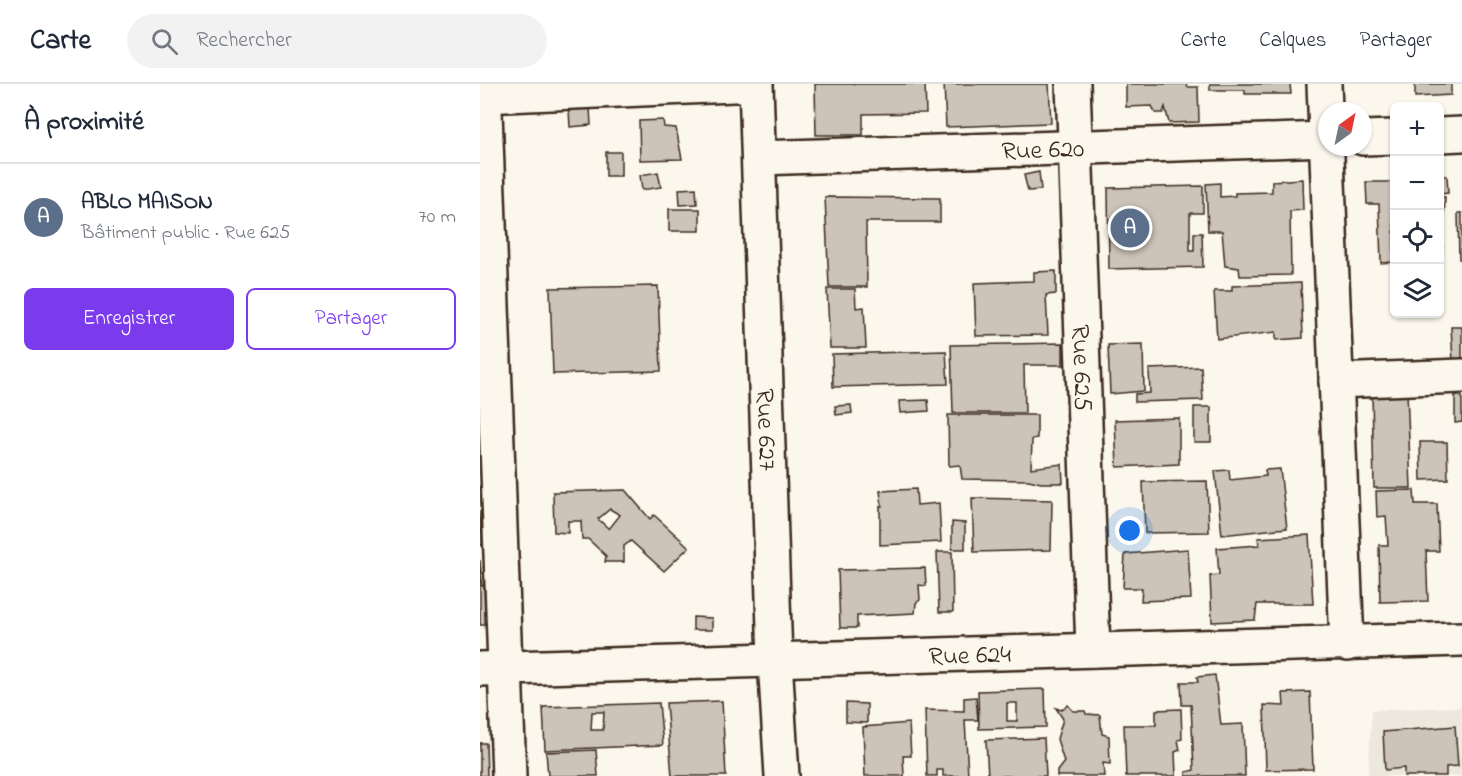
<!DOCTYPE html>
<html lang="fr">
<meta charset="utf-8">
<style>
body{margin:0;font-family:"Indie Flower",sans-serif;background:#f2f2f3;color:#1f2937}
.controls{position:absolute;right:18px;top:18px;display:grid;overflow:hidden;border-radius:9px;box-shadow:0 2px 4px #0004}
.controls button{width:54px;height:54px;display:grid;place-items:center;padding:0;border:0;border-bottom:2px solid #e0e1e3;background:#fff;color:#1f2937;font:30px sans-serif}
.compass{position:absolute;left:838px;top:18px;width:54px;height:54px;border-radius:50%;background:#fff;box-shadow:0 2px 4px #0004;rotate:33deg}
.you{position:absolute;left:650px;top:447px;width:21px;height:21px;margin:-15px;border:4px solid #fff;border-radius:50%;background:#1a73e8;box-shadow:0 0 0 9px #1a73e833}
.badge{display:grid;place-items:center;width:39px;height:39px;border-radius:50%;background:#7c3aed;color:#fff;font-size:20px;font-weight:700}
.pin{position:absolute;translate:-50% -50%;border:3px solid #fff;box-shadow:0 2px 6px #0006}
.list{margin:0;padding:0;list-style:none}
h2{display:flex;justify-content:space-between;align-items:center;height:78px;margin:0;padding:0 24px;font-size:26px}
h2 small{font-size:20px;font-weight:400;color:#747a83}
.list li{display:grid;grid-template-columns:39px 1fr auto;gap:18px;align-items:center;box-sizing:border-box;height:108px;padding:0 24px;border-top:2px solid #e0e1e3}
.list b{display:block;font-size:22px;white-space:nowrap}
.list p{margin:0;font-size:20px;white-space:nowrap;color:#747a83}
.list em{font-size:20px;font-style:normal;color:#747a83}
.actions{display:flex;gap:12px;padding:18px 24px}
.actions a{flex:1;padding:14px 0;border:2px solid #7c3aed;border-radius:9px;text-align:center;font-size:21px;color:#7c3aed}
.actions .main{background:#7c3aed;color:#fff}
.icon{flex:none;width:33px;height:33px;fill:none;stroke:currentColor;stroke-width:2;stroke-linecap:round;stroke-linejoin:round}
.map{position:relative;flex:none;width:982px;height:692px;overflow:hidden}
header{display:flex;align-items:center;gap:36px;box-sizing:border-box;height:84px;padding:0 30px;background:#fff;border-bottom:2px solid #e0e1e3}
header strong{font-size:28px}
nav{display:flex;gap:33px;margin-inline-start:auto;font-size:21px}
.search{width:420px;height:54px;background:#f2f2f3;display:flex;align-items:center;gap:15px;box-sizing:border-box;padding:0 21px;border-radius:33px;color:#747a83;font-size:22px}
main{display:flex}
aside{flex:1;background:#fff}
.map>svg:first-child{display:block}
.built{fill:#ede8dd}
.building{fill:#ccc4b9;stroke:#3b2a1e;stroke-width:1.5;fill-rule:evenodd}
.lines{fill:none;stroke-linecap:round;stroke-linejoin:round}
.minor-casing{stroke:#3b2a1e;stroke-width:38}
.minor{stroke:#fbf7ec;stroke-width:33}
.labels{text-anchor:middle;stroke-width:4.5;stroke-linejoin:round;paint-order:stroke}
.street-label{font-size:26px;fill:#3b2a1e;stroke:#fbf7ec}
</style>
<header>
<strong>Carte</strong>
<div class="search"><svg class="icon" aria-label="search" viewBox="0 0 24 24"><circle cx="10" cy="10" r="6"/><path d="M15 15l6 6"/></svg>Rechercher</div>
<nav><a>Carte</a><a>Calques</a><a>Partager</a></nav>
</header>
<main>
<aside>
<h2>À proximité<small></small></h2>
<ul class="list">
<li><span class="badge" style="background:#5c6f8a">A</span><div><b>ABLO MAISON</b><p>Bâtiment public · Rue 625</p></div><em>70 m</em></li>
</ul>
<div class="actions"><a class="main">Enregistrer</a><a>Partager</a></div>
</aside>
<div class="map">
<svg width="982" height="692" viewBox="0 0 982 692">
<rect width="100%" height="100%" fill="#fbf7ec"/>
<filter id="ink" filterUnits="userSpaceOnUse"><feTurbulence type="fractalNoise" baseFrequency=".0167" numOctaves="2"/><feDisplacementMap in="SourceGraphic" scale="12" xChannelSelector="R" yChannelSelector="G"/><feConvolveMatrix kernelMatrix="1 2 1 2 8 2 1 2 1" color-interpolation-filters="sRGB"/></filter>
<g filter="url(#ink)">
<path class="built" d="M982,623V692H888L892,626Z"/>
<g class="building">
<path d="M335,0H445L446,29L383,30V51H336Z"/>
<path d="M464,0H569L571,39L466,43Z"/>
<path d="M646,0H706L707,3H718L719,38L689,39L685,23L683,29H675L672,22L646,23Z"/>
<path d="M730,0H810L811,10H765V6H730Z"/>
<path d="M935,0H971V11L935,13Z"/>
<path d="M110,24L111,41L90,43L89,26Z"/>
<path d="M183,36L184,43L196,44L202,75L160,76L159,37Z"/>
<rect x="126" y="68" width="15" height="24"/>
<path d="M178,88L181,103L162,106L160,91Z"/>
<path d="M559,88L561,106L548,107L544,91Z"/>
<path d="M960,92H967L968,109L960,110Z"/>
<path d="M822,95L823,126L810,127L811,191L760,192L759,184L745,182L742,147H728L726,100L740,99V113L755,112V109L792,108V97Z"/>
<path d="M886,98H914V178L901,179L899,120H887Z"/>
<path d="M723,102V129H710V167H714V149H722L723,183L629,185L628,104Z"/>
<path d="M216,104L217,120L200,121L199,105Z"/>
<path d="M345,113L460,114V138H386L387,203H349Z"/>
<path d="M960,113H965L962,176H960Z"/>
<rect x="189" y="125" width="31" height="22"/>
<path d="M978,129H982V175H979Z"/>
<path d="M576,187V210L566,211L568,251L496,252L494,199L554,197V188Z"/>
<path d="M821,199L823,254L796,256V248L737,255L734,207H752V202Z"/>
<path d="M178,202L181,287L73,290L70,204Z"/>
<path d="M347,205H375L376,224L384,223L386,264H350Z"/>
<path d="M971,243H982V277L973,278Z"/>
<path d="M583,259V281H544L545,329H473L471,261Z"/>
<path d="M663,260L664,307L630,310L628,261Z"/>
<path d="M466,267L468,300L353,303L352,270Z"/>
<path d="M721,283L723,316L655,318V310L670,309L669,285Z"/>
<path d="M927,308L931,404H894L892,310Z"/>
<path d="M975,312H982V338L975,339Z"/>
<path d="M448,316L449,327L420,329L419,317Z"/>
<path d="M371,321L372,329L356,331L355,322Z"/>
<rect x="714" y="323" width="17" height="35"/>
<path d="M468,331H557V354L552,355L551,384L582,380L583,399H561L549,396L482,395L480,381L469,382Z"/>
<path d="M699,334V380L637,383L635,336Z"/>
<path d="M940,358H967L968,395L941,396Z"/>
<path d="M800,385L807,444L742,451L735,387L749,386L750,396L786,392L785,386Z"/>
<path d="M727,397L729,448L665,449L663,398Z"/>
<path d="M436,405L437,421L459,419L461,458L400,461V422H402L400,407Z"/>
<path d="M145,406L170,435L174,431L209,463L184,487L151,457L144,462V478H125L126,472L108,455H102L101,437H88V449L74,448L73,408ZM130,425L140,431L129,445L118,435Z"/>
<path d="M934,406L935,420H957L959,467H946L948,517L900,518L899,461H908L906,432L897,433L896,407Z"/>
<path d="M492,414L572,416L571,466L494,468Z"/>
<path d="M5,426L9,461H0V427Z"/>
<path d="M472,438L485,439V465H472Z"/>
<path d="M829,451L833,520H777L775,536L732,538L730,492L739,491L737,464L779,461L778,454Z"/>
<path d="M708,465L711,515L661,517L662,504H643L645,470Z"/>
<path d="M457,468H472L473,528H459Z"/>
<path d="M0,476L2,502L11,500L8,541H0Z"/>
<path d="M445,484L446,502L439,501L440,516L436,519L435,529L377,532V544H360L358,486Z"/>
<path d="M213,533L232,534V546H213Z"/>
<path d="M735,591L741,641L763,640L765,692H706V688L714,686L711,621H702L701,598H718L717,593Z"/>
<path d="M565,605L566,643L499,645L498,607ZM527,619H537V637H527Z"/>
<path d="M830,608L833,685L786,686L784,621L804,622L803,609Z"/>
<path d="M496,613L498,636H485L488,692H463V686H457V692H447L445,626L484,627V614Z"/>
<path d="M242,617L246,692H192L186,619Z"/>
<path d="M179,619L183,661L65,666L63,623ZM112,628H124L123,646H111Z"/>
<path d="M366,619L387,620V639L366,638Z"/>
<path d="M588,621L593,627H605L606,630L620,631L622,650L629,652L630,680L623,679L624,692H577V687L584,678L577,655L583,635L576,624L581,626Z"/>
<path d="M701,625L702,655L698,656L700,666L695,668L696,692H646L644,641H676V626Z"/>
<path d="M429,639L431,672H423L424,692H385L383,643Z"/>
<path d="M975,642L978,682L966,683V692H924V684L905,686L903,648Z"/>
<path d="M564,654L566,692H508L506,656Z"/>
<path d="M0,659H6L7,692H0Z"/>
<path d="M116,666L118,692H68L66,668Z"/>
</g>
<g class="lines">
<defs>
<g id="minor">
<path d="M4,0L29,692"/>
<path id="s1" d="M593,0L613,566"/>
<path d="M844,0L867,560"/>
<path id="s2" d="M4,12L276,0L295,575L302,692"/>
<path d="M960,51L982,50"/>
<path d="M883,54L914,53"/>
<path id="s3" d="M279,74L847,55"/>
<path d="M856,297L982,292"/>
<path id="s4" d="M0,585L982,555"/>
</g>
</defs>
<use href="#minor" class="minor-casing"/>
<use href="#minor" class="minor"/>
</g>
</g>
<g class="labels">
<g class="street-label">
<text dy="9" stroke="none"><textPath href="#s3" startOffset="284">Rue 620</textPath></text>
<text dy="9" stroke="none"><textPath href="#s1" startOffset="284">Rue 625</textPath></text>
<text dy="9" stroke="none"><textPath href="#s2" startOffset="618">Rue 627</textPath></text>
<text dy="9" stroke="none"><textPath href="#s4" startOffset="490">Rue 624</textPath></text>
</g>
</g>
</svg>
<div class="controls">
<button>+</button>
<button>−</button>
<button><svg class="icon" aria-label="locate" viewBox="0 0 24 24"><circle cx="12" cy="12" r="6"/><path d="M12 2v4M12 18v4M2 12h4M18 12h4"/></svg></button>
<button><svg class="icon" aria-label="layers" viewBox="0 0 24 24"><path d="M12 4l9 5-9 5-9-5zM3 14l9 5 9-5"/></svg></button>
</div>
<svg class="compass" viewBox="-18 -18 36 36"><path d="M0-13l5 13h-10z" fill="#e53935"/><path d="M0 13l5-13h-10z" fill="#747a83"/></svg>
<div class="you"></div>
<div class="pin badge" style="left:650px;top:144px;background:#5c6f8a">A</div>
</div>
</main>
